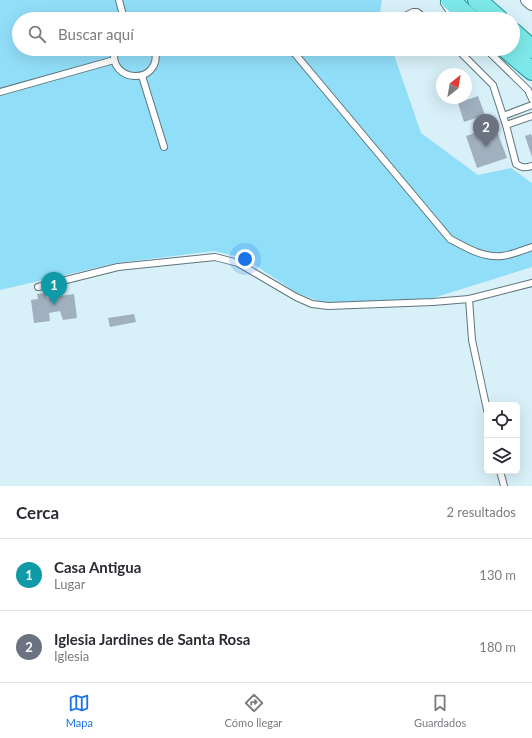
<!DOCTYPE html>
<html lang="es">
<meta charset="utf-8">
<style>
body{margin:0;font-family:Lato,sans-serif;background:#f7f7f7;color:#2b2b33}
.controls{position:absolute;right:12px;bottom:12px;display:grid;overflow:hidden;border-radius:6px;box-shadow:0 4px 16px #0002}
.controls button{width:36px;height:36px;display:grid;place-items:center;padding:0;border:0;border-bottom:1px solid #e1e1e2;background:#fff;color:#2b2b33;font:20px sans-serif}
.compass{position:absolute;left:436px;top:68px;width:36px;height:36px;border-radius:50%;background:#fff;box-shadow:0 4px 16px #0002;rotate:31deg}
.you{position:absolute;left:245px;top:259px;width:14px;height:14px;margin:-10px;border:3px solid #fff;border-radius:50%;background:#1a73e8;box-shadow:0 0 0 6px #1a73e833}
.badge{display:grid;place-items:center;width:26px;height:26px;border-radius:50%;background:#1a73e8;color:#fff;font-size:13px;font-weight:700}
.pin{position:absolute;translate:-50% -33px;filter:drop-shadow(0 1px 2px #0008)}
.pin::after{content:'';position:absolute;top:21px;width:14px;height:12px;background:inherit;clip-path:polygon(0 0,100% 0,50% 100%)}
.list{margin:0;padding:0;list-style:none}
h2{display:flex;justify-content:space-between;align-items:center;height:52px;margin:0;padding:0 16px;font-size:17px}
h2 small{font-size:13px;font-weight:400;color:#7c7c81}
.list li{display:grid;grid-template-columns:26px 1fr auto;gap:12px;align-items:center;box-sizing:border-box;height:72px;padding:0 16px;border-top:1px solid #e1e1e2}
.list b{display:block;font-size:15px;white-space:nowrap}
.list p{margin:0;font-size:13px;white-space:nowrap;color:#7c7c81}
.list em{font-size:13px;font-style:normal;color:#7c7c81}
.icon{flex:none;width:22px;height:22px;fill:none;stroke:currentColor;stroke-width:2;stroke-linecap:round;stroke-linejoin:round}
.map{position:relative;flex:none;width:532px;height:486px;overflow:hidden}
.search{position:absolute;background:#fff;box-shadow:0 4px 16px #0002;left:12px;right:12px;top:12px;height:44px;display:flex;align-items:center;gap:10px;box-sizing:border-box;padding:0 14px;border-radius:22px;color:#7c7c81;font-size:15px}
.sheet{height:196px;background:#fff}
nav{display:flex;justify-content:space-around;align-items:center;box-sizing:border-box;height:56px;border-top:1px solid #e1e1e2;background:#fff;font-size:11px;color:#7c7c81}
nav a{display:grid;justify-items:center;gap:2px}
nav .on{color:#1a73e8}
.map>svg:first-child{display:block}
.green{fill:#91def8}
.building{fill:#a1b0bf}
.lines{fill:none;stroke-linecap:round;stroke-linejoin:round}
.service-casing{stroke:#5f747b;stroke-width:8}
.minor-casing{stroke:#5f747b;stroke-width:14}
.primary-casing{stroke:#22989b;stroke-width:20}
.service{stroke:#fff;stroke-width:6}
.minor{stroke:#fff;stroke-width:12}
.primary{stroke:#7de8e9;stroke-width:18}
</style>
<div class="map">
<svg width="532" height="486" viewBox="0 0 532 486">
<rect width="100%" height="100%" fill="#d8f0f8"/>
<path class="green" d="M0,0H382L380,13L382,19H19V49H392L421,133L478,175L511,168L532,183V267L433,298L329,305L297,293L244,258L214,251L117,263L0,290Z"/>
<g class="building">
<path d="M478,96L485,115L464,122L458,103Z"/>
<path d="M495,126L507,158L477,168L466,136Z"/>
<path d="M531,134L532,137V157L525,136Z"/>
<path d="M46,293L47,298L74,294L77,318L63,320L60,311L49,313L50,321L34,323L31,300L38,299L37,294Z"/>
<path d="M134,314L136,322L110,327L108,318Z"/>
</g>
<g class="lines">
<defs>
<g id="service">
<path d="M119,0L124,19"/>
<path d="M444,3L455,19"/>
<path d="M399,19L413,12H417L426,19"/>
<path d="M115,49C106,83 163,87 155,49"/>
<path d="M290,49L296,55L450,239C467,248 483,258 502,256C512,255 523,250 532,247"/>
<path d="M457,49L493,85L506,125L516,164C522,168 525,168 532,166"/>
<path d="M486,49L528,90L532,99"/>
<path d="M142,76L164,147"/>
<path d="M0,92L114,60"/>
<path d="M503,116L532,105"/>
<path d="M506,125L532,116"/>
<path d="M38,287L118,267L215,257L238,263L296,297L312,304L328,306L433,302L469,299L532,283"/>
<path d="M469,299L472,340L487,410"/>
<path d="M500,471L504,486"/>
</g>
<path id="minor" d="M527,0L532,4"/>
<g id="primary">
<path d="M450,0L471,19"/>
<path d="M477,0L499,19"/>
<path d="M513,32L532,49"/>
<path d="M506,49L532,71"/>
</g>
</defs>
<use href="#service" class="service-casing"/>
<use href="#minor" class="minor-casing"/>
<use href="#primary" class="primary-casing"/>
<use href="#service" class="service"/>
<use href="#minor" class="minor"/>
<use href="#primary" class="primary"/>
</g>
</svg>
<div class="controls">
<button><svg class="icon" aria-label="locate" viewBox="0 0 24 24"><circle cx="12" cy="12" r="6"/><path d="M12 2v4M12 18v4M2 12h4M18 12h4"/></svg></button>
<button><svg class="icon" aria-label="layers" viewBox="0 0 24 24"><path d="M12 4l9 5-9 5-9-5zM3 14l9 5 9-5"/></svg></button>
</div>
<svg class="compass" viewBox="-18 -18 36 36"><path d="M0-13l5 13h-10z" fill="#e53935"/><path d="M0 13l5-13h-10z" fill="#7c7c81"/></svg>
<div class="you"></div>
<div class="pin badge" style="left:54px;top:305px;background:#0f9aa8">1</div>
<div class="pin badge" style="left:486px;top:147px;background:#6b7280">2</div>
<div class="search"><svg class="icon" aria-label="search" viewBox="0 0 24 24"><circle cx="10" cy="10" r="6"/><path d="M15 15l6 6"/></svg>Buscar aquí</div>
</div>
<section class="sheet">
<h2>Cerca<small>2 resultados</small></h2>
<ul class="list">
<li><span class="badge" style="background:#0f9aa8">1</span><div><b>Casa Antigua</b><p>Lugar</p></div><em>130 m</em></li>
<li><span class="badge" style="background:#6b7280">2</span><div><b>Iglesia Jardines de Santa Rosa</b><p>Iglesia</p></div><em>180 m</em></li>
</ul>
</section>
<nav>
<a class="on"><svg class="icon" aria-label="map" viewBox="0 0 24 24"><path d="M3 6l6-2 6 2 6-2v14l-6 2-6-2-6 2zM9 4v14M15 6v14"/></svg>Mapa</a>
<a><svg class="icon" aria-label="directions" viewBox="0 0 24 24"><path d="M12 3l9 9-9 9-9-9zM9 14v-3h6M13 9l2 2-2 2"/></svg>Cómo llegar</a>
<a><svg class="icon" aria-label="saved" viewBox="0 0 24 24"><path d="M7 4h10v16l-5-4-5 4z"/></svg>Guardados</a>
</nav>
